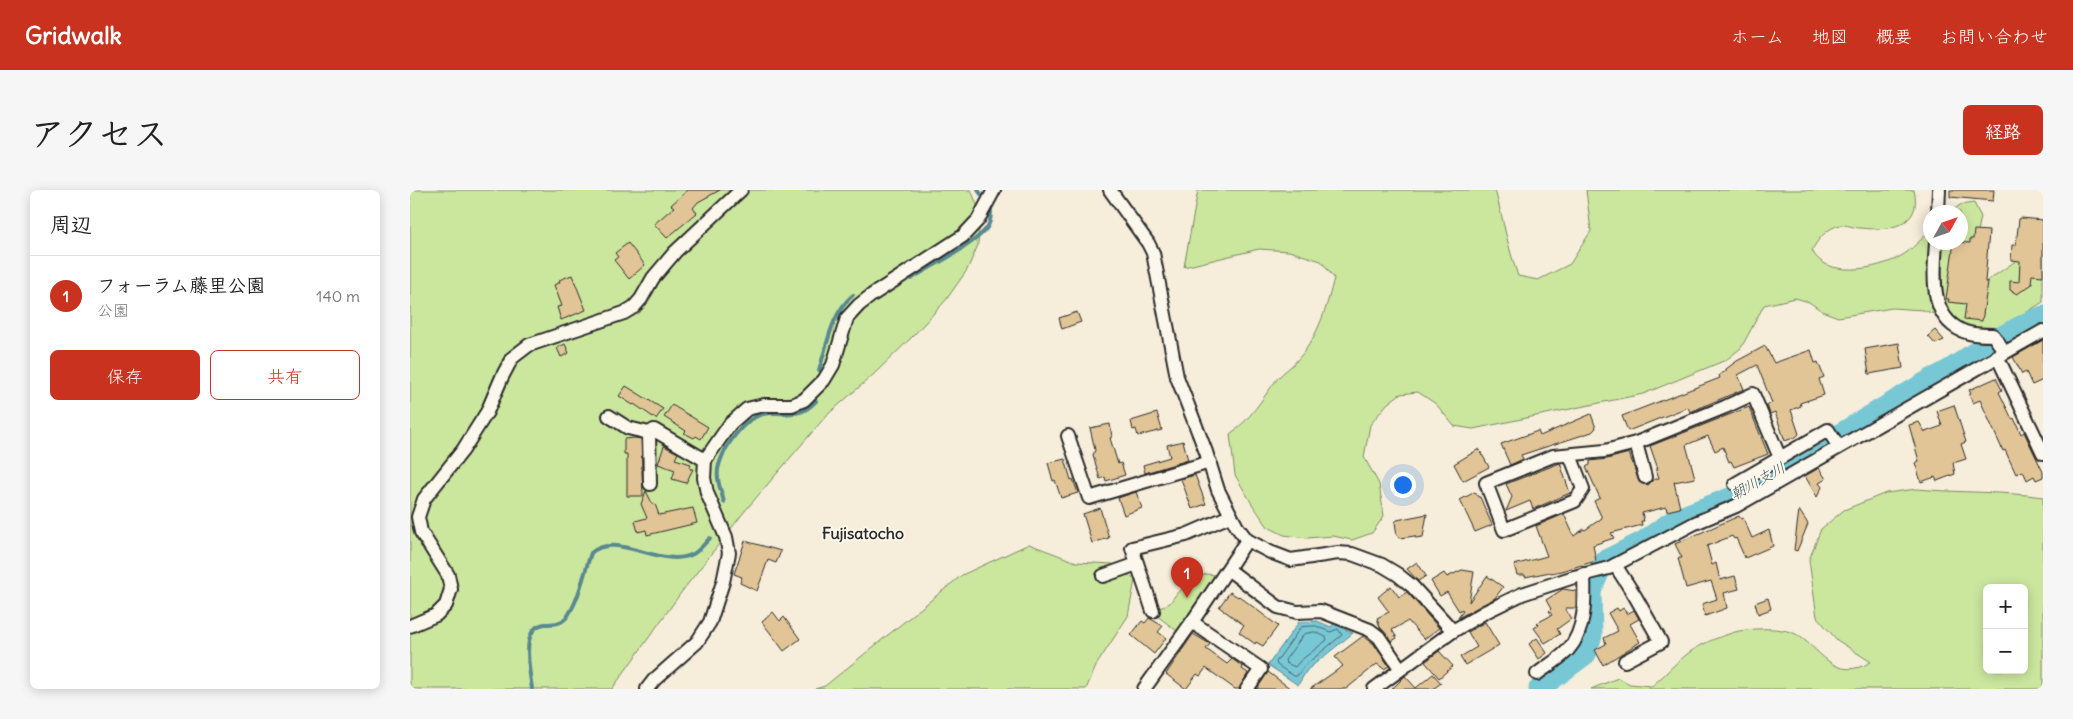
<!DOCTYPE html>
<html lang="ja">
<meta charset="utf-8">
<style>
body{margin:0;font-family:Delius,"Klee One",sans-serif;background:#f6f6f6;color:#222}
.controls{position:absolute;right:15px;bottom:15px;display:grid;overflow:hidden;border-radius:8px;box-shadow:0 2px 12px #0003}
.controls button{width:45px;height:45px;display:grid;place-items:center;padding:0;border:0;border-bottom:1px solid #e0e0e0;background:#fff;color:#222;font:25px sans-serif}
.compass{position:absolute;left:1513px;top:15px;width:45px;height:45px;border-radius:50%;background:#fff;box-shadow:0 2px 12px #0003;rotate:50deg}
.you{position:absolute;left:992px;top:294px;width:18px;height:18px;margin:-12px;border:4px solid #fff;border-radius:50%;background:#1a73e8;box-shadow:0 0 0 8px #1a73e833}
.badge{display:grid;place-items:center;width:32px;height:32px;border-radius:50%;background:#c8321e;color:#fff;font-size:16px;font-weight:700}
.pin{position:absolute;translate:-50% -41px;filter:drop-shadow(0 1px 2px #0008)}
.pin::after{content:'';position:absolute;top:26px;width:18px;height:15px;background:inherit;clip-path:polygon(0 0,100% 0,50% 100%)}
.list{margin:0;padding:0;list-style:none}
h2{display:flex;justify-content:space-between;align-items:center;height:65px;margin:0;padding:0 20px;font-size:21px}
h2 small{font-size:16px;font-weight:400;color:#767676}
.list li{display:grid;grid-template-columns:32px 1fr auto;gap:15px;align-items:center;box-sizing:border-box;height:80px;padding:0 20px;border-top:1px solid #e0e0e0}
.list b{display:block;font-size:19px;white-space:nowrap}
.list p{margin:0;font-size:16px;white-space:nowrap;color:#767676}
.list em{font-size:16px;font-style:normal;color:#767676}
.actions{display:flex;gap:10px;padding:15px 20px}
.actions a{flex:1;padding:11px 0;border:1px solid #c8321e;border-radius:8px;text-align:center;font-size:18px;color:#c8321e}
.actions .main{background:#c8321e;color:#fff}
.map{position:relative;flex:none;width:1633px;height:499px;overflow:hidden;border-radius:8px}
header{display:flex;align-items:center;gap:30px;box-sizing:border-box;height:70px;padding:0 25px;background:#c8321e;color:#fff}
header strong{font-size:24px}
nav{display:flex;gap:28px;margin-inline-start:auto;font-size:18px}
.intro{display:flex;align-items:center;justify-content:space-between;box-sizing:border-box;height:120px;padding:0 30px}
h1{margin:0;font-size:35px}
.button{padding:12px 22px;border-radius:8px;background:#c8321e;color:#fff;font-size:18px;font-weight:700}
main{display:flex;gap:30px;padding:0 30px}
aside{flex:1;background:#fff;border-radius:8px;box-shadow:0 2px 12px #0003}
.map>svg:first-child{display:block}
.green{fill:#cbe79e;stroke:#7b8964;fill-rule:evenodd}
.water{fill:#78c7d5;stroke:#598991}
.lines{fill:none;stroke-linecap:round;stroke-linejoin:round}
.shore{stroke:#4a696f;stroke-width:1}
.stream{stroke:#598991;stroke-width:4}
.river{stroke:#78c7d5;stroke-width:21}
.building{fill:#e2c596;stroke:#2b2b2b}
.street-casing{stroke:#2b2b2b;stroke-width:16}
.street{stroke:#fbf7ec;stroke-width:12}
.labels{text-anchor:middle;stroke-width:4;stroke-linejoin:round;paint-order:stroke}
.water-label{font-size:15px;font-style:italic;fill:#425a5e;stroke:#fbf7ec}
.quarter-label{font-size:16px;font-weight:bold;fill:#2b2b2b;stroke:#fbf7ec}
</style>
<header>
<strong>Gridwalk</strong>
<nav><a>ホーム</a><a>地図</a><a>概要</a><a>お問い合わせ</a></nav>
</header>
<div class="intro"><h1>アクセス</h1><a class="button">経路</a></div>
<main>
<aside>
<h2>周辺<small></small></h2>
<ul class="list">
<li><span class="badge">1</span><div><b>フォーラム藤里公園</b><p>公園</p></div><em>140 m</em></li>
</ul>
<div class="actions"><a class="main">保存</a><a>共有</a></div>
</aside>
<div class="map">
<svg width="1633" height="499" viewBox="0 0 1633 499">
<rect width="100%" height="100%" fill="#f6eddb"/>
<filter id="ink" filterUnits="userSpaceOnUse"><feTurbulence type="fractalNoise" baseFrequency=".02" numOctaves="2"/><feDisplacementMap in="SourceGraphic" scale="10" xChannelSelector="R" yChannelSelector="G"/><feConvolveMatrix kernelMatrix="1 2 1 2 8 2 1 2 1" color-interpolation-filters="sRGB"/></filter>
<g filter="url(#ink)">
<g class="green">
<path d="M0,0H561L570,22L568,55L557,80L536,110L502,147L463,185L416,226L334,322L273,400L202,499H0Z"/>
<path d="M788,0H1085C1093,29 1098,58 1108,86L1128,90L1160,74L1181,41L1176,0H1504C1513,37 1478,41 1450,38C1444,38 1436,34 1430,35C1417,38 1408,49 1402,60C1414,89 1468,80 1491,66C1502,60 1511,49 1520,41V52H1550V22H1541L1550,15L1564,13L1571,27L1568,41L1571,95L1610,68L1633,63V112L1585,142L1571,141L1513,120L1482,118L1428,127L1412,121L1399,112L1385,108L1354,115L1331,158L1316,170L1233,204L1063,239L1044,236L1026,214L1008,202L990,204L977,214L960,235L954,267L969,294L974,326L962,343L942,350L923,346L897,348L874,345L858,337L842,314L825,285L820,244C841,229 852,209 867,189C874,181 883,176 889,168C909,145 917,116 924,88L911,71L879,61L849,59L774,77Z"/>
<path d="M1507,299C1549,303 1591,301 1633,307V499H1181L1208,488L1220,494L1242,496C1254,486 1264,474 1276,465C1289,454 1309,447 1325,442C1341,438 1375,436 1389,446C1414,463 1425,492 1461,472L1427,450L1407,427L1399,370L1411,339L1434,320L1476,303ZM1577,398H1614V480H1577Z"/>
<path d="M619,354L666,372L703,374L725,390L718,426L687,474L676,499H405L415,496L552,385Z"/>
<path d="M796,384L807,385L767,441L742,422L760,413L767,403L780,392Z"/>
</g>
<path class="water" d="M907,431L921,437L925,432L936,436L935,440L943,443L897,480L888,495L858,475L889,432Z"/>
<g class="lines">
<g class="shore">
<path d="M906,436L920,442L928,439L932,445L894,476L887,486H884L867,475L866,472L891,437Z"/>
<path d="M905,442L916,447L917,450L890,471L885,477L876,473L875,470L894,444Z"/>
</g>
<g class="stream">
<path d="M568,0L571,4"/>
<path d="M501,89C521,76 561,57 576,39C580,34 581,27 581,21"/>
<path d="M409,180C418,153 421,124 443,105"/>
<path d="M314,312C311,300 305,287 309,275C314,257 334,228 353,224C376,220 387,231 406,211"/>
<path d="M122,499C120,482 109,437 135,434C144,433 149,435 156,428C168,414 175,380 181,363C205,340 253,380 283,364C290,360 295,353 300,348"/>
</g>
<path class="river" d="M1129,499L1176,464L1182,445L1181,401L1194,371L1232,352L1265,329L1330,304L1521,189C1538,182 1549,173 1564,163C1586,149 1609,135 1633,126"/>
</g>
<g class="building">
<path d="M278,0H310L288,12L283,18L287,23L257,48L244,34L264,17L261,15Z"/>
<path d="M1540,0H1584L1583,11L1540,7Z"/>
<path d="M1611,28L1633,30V86L1622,85L1621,93H1624L1607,104L1600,100V91L1609,92L1610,71L1601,70L1602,55H1606L1609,29Z"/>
<path d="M1564,40L1579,41L1575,92H1578L1572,131L1554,129L1556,114L1538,112L1539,109H1536L1544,52L1560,53V49H1563Z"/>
<path d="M218,53L235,75L219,89L204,70L208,67L205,63Z"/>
<path d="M162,85L176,120L151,130L147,117L152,116L144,95L150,92L149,90Z"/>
<path d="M667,122L671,132L652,139L649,128Z"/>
<path d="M1525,140L1534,150L1525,154L1518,146Z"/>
<path d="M1633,150V190L1622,195L1616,182L1612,184L1603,167Z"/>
<path d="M1489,153L1493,178L1459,184L1455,159Z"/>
<path d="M155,154L159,163L151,167L147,158Z"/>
<path d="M1355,156L1364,173L1401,160L1405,173L1408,172L1414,187L1409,189L1414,205L1390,213L1391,216L1381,220L1389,244L1386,247L1375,251L1365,222L1360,224L1357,215L1362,213L1347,175L1328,185L1334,199L1280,222L1278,217L1218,241L1212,226L1310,188L1309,185L1316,181V179L1327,171Z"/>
<path d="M1586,188L1592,200L1589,202L1602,229L1604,228L1611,244L1614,242L1633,282V287L1626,290L1624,286L1617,290L1613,281L1606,284L1595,260L1593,261L1570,210L1563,213L1559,205L1561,204L1559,200Z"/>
<path d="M216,196L253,219L246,229L224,214L223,215L209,206Z"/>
<path d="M262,215L298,237L291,249L286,246L284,248L274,243L276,241L254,227Z"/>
<path d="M1544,215L1556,252L1551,254L1556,269L1543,273L1545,284L1527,291L1525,287L1511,292L1505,273L1509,271L1499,235L1509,232L1515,242L1532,236L1527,221Z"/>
<path d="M1339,217L1358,264L1324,277L1321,271L1319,272L1313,257L1305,261L1298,246L1276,255L1285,288L1264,292L1270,318L1257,321L1256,317L1232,323L1234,331H1231L1232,335L1201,343L1204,348L1183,355L1186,371L1151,381L1141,383L1140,382L1115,387V385H1107L1104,375L1137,366L1126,336L1154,324L1164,346L1174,339L1175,340L1192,328L1184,311L1190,308L1176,277L1180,275V271L1197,269L1219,263L1229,292L1238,295L1243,290L1249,288L1246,279H1248L1240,256Z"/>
<path d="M747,223L752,240L728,246L726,239L723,240L721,231Z"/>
<path d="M1181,224L1186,238L1182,242L1111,265L1113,269L1100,275L1091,254L1128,241L1130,246Z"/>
<path d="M700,234L702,247L700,248L708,274L711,273L715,285L696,291L695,287L690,289L683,265L685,260L680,238Z"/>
<path d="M225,248L231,249L233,306H217V264H214V249Z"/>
<path d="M773,251L778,270L735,283L733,275L760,267L757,255Z"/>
<path d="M254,256L268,263L265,269L281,274L280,279H283L276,293L262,289L265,280L248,274Z"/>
<path d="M1069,259L1079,277L1053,291L1044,274Z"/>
<path d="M655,269L661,290L663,289L668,303L651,308L645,290L643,291L638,273Z"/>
<path d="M1150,273L1160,303L1123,319L1120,311L1096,321L1102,307L1096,294Z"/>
<path d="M1409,278L1416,289L1409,293L1412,297L1407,307L1395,286Z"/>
<path d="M785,285L796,314L782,319L771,289Z"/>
<path d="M236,301L243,315L245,314L249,325L283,318L287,333L237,345L236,340L228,342L225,331L237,328L231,314Z"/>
<path d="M726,302L732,318L714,325L708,308Z"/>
<path d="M1065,302L1068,307H1070L1082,335L1065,342L1050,310Z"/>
<path d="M690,318L699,348L682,353L673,324Z"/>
<path d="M1389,320L1398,334L1387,361L1384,360Z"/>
<path d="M1017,324L1013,347L1005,348V346L989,348L987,346L985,332L987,330Z"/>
<path d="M1329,326L1331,329L1333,328L1342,348L1359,340L1363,356L1335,368L1326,348L1324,349L1322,346L1297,356L1302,375L1306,373L1310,390L1325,386L1329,399L1314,403L1317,418L1295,426L1292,414L1307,409L1301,391L1276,398L1268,368H1272L1265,354Z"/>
<path d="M335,351L371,361L366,373L358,370L347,401L330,393L332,387L324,384Z"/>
<path d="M1007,372L1016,386L1008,391L997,379Z"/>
<path d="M1052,380L1064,382L1059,412L1077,386L1093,397L1085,408L1048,428L1053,421L1052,419L1049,421L1037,402L1030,406L1021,391L1034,383L1037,387Z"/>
<path d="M981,396L989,407L997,402L1029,438L1014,449L998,431L982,440L987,448L982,451L970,437L967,428L979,422L968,407Z"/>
<path d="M1153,399L1166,401V418H1155L1161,429L1147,439L1150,444L1135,453L1124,438L1129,435L1127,433L1142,425L1139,421L1141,419L1136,410Z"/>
<path d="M820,402L828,407L829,406L868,436L853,456L846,452L845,454L829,442L834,435L809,417Z"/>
<path d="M1358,408L1361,419L1348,424L1345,413Z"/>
<path d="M1207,418L1209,421L1213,418L1217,424L1224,420L1229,429L1220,434L1230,452L1193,475L1185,460L1196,454L1194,448L1208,441L1198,423Z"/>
<path d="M363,422L370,431L374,427L390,449L374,461L352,432Z"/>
<path d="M739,428L753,436L748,442L756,448L744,464L721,445L732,431L735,433Z"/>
<path d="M1075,432L1089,455L1055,475L1050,467L1067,457L1058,442Z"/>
<path d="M783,444L800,454L796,459L817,474L822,469L833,477L832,479L838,483L829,499H825L796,478L790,486L787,484L776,499L756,484Z"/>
<path d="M953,446L963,453L979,476L974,479L967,474L936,499H900L933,476L925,467Z"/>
<path d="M1127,448L1137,463L1129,469L1119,454Z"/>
<path d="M1029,461L1043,476L1029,488L1015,472Z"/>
<path d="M858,482L881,499H847Z"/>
<path d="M1023,484L1031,493L1023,499H982L995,486L1006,498Z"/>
</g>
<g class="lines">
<defs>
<g id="street">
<path d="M700,0L738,53L743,63L767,187L796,262L808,300L827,337L837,350L860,362L881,370L928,363L942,364L972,375L987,384L1002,396L1043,441"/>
<path d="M1528,22L1529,0"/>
<path d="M1526,52C1524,85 1518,132 1559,143C1566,145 1575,145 1583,145L1595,162"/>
<path d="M1587,166L1633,263"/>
<path d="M199,226L218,238L239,243L244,240L295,270"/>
<path d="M239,243L240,294"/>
<path d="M658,246L679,308L800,272"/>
<path d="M1226,253L1235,287"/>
<path d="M1160,265L1173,299L1165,311L1094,340L1076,293L1143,266L1195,261L1226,253L1315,217L1343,204L1370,268L1418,240L1429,257"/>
<path d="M1325,294L1370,268"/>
<path d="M1205,375L1225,406L1251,452L1215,471"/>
<path d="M819,380L868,417L887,422L911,421L960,440L969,447L990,478"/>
<path d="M693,386L727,374"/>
<path d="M743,421L722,358L776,345L820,326"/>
<path d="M782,432L837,350"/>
<path d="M0,436L26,425L36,415L41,399L38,385L11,342L8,327L14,309L53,260L77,222L92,187L102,168L119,155L214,123L224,117L231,109L243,88L265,62L331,0"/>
<path d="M1127,484C1137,476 1150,469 1158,460C1176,440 1175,410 1174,384"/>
<path d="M237,499L244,490L287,452L300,432L313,392L319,363L316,347L297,303L294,288L295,270L320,234L337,219L354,215H382L394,210L414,190L423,175L437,128L449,115L462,105L553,46L568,30L584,0"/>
<path d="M734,499L782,432L851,479L837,499"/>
<path d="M964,499L1043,441L1075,422L1112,404L1164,387L1199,378L1285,333L1326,316L1633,141"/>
</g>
</defs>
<use href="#street" class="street-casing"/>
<use href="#street" class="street"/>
</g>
</g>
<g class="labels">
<g class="water-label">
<text transform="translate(1348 291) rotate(-29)" y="5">朝川支川</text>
</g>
<g class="quarter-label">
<text x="453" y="349">Fujisatocho</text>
</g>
</g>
</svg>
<div class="controls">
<button>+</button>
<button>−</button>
</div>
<svg class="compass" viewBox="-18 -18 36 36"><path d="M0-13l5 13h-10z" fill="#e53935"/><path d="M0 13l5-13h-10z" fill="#767676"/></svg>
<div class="you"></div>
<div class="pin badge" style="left:777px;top:408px">1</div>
</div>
</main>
